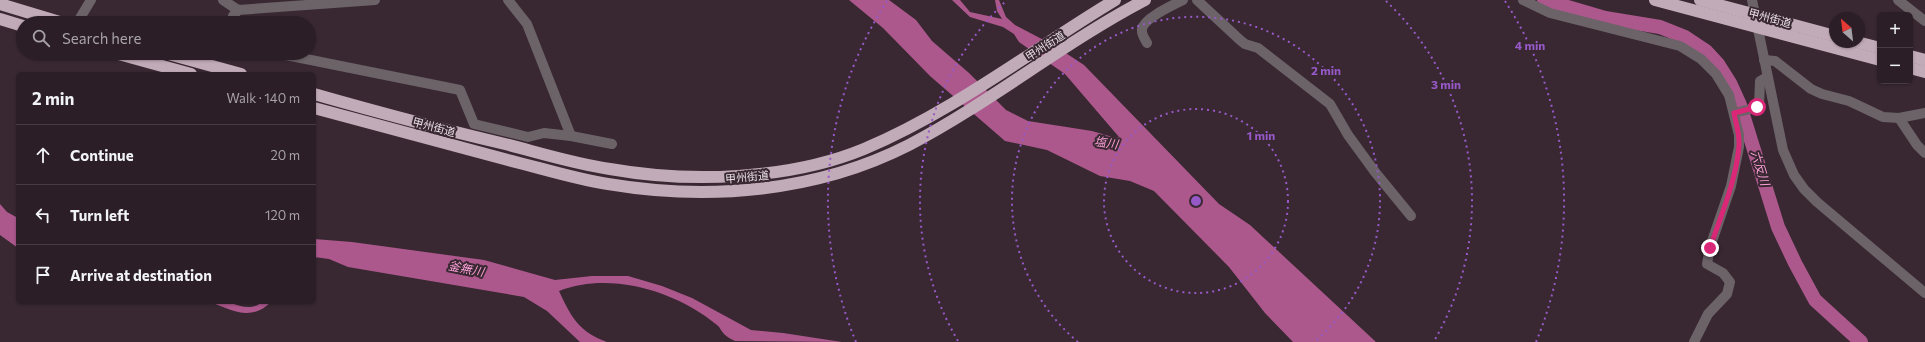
<!DOCTYPE html>
<meta charset="utf-8">
<style>
body{margin:0;font-family:Commissioner,"Noto Sans JP",sans-serif;background:#372b32;color:#f1f3f6}
.controls{position:absolute;right:12px;top:12px;display:grid;overflow:hidden;border-radius:6px;box-shadow:0 1px 3px #0004}
.controls button{width:36px;height:36px;display:grid;place-items:center;padding:0;border:0;border-bottom:1px solid #473c43;background:#2b1e26;color:#f1f3f6;font:20px sans-serif}
.compass{position:absolute;left:1829px;top:12px;width:36px;height:36px;border-radius:50%;background:#2b1e26;box-shadow:0 1px 3px #0004;rotate:332deg}
.stop{position:absolute;width:12px;height:12px;margin:-9px;border:3px solid #db2777;border-radius:50%;background:#fff}
.stop.end{background:#db2777;border-color:#fff;box-shadow:0 1px 4px #0008}
.list{margin:0;padding:0;list-style:none}
h2{display:flex;justify-content:space-between;align-items:center;height:52px;margin:0;padding:0 16px;font-size:17px}
h2 small{font-size:13px;font-weight:400;color:#a6a2a7}
.list li{display:grid;grid-template-columns:26px 1fr auto;gap:12px;align-items:center;box-sizing:border-box;height:60px;padding:0 16px;border-top:1px solid #473c43}
.list b{display:block;font-size:15px;white-space:nowrap}
.list em{font-size:13px;font-style:normal;color:#a6a2a7}
.icon{flex:none;width:22px;height:22px;fill:none;stroke:currentColor;stroke-width:2;stroke-linecap:round;stroke-linejoin:round}
.map{position:relative;flex:none;width:1925px;height:342px;overflow:hidden}
.search{position:absolute;background:#2b1e26;box-shadow:0 1px 3px #0004;left:16px;top:16px;width:300px;height:44px;display:flex;align-items:center;gap:10px;box-sizing:border-box;padding:0 14px;border-radius:22px;color:#a6a2a7;font-size:15px}
.panel{position:absolute;background:#2b1e26;box-shadow:0 1px 3px #0004;left:16px;top:72px;width:300px;height:232px;border-radius:6px}
.map>svg:first-child{display:block}
.water{fill:#ad588d}
.lines{fill:none;stroke-linecap:round;stroke-linejoin:round}
.river{stroke:#ad588d;stroke-width:14}
.minor{stroke:#6c6368;stroke-width:10}
.highway{stroke:#c2abb8;stroke-width:12}
.route{stroke:#db2777;stroke-width:5}
.ring{fill:none;stroke:#9759c8;stroke-width:2;stroke-dasharray:2 4}
.labels{text-anchor:middle;stroke-width:4;stroke-linejoin:round;paint-order:stroke}
.street-label{font-size:11px;fill:#eadfe5;stroke:#392832}
.water-label{font-size:12px;font-style:italic;fill:#f99fd5;stroke:#392832}
.centre{fill:#9759c8;stroke:#392832;stroke-width:2}
.ring-label{font-size:12px;text-anchor:middle;font-weight:bold;fill:#9759c8;stroke:#392832;stroke-width:4;stroke-linejoin:round;paint-order:stroke}
</style>
<div class="map">
<svg width="1925" height="342" viewBox="0 0 1925 342">
<rect width="100%" height="100%" fill="#392832"/>
<g class="water">
<path d="M849,0H889L916,20L932,41L969,73L1006,110L1028,121L1092,131L1116,138L1119,137L1065,74L1019,42L1014,34L1003,27L970,17L952,0H960L970,12L1002,19L997,11L995,0H999L1006,17L1015,25L1055,46L1084,65L1219,204L1250,225L1376,342H1293L1265,313L1229,267L1154,191L1130,181L1100,176L1047,150L1005,141L930,76L883,28Z"/>
<path d="M0,204L7,212L18,218V248L0,235Z"/>
<path d="M314,239L352,242L484,260L555,280L592,276H628L662,286L692,298L751,330L783,333L842,342L735,341C731,339 727,337 724,334C721,331 720,327 717,325C676,291 610,271 559,291C571,317 579,332 607,342H580L547,311L524,297L348,267L329,259L314,257Z"/>
<path d="M210,302H235L231,303C241,307 253,310 262,302H271C251,322 232,310 210,302Z"/>
</g>
<g class="lines">
<path class="river" d="M1544,0L1605,18L1660,27L1685,37L1706,51L1718,64L1730,83L1740,105L1778,227L1795,263L1815,300L1861,342"/>
<g class="minor">
<path d="M223,0L238,10L375,0"/>
<path d="M508,0L527,24L571,136"/>
<path d="M1197,0L1240,40L1245,44L1258,48L1330,104L1348,135L1375,172L1411,216"/>
<path d="M1523,0L1550,13L1680,46L1701,59L1716,74L1729,95L1739,135V147L1731,186L1710,247L1707,264L1723,273L1730,282L1727,294L1708,314L1694,342"/>
<path d="M1752,0L1783,150L1794,175L1804,189L1817,202L1925,293"/>
<path d="M1898,0L1925,21"/>
<path d="M77,23L91,0"/>
<path d="M232,23L233,16L238,10"/>
<path d="M1147,43C1145,39 1141,34 1142,29C1144,18 1173,5 1183,0"/>
<path d="M276,53L460,90L474,124L528,137L544,133L571,136L612,144"/>
<path d="M1764,60L1775,61L1811,89L1822,94L1849,101L1883,117L1899,118L1925,113"/>
<path d="M1734,113L1759,107L1760,81L1767,77"/>
<path d="M1899,118L1917,145L1925,153"/>
</g>
<g class="highway">
<path d="M1655,0L1880,60"/>
<path d="M1700,0L1835,36"/>
<path d="M0,4L63,23"/>
<path d="M0,19L23,26"/>
<path d="M1857,42L1880,48"/>
<path d="M115,53L191,74"/>
<path d="M165,53L241,74"/>
<path d="M1910,56L1925,60"/>
<path d="M1910,68L1925,72"/>
<path d="M314,94C377,112 441,129 505,144C540,153 575,164 610,169C689,183 789,180 864,149C954,111 1032,50 1115,0"/>
<path d="M314,108C379,125 443,143 508,160C541,168 575,179 608,184C709,201 817,192 909,145C991,102 1063,43 1145,0"/>
</g>
</g>
<g class="lines">
<path class="route" d="M1710,248C1721,215 1736,181 1739,146C1740,135 1736,124 1734,113L1757,107"/>
</g>
<g class="ring">
<circle cx="1196" cy="201" r="92"/>
<path d="M1078 342A184 184 0 1 1 1314 342"/>
<path d="M958 341A276 276 0 0 1 1006 1M1386 1A276 276 0 0 1 1434 341"/>
<path d="M856 342A368 368 0 0 1 887 1M1505 1A368 368 0 0 1 1536 342"/>
</g>
<g class="labels">
<g class="street-label">
<text transform="translate(1770 18) rotate(15)" y="4">甲州街道</text>
<text transform="translate(1045 46) rotate(-33)" y="4">甲州街道</text>
<text transform="translate(434 127) rotate(15)" y="4">甲州街道</text>
<text transform="translate(747 177) rotate(-5)" y="4">甲州街道</text>
</g>
<g class="water-label">
<text transform="translate(1106 143) rotate(8)" y="4">塩川</text>
<text transform="translate(1760 168) rotate(73)" y="4">六反川</text>
<text transform="translate(466 269) rotate(11)" y="4">釜無川</text>
</g>
</g>
<circle cx="1196" cy="201" r="6" class="centre"/>
<g class="ring-label">
<text x="1530" y="50">4 min</text>
<text x="1326" y="75">2 min</text>
<text x="1446" y="89">3 min</text>
<text x="1261" y="140">1 min</text>
</g>
</svg>
<div class="controls">
<button>+</button>
<button>−</button>
</div>
<svg class="compass" viewBox="-18 -18 36 36"><path d="M0-13l5 13h-10z" fill="#e53935"/><path d="M0 13l5-13h-10z" fill="#a6a2a7"/></svg>
<div class="stop" style="left:1757px;top:107px"></div>
<div class="stop end" style="left:1710px;top:248px"></div>
<div class="search"><svg class="icon" aria-label="search" viewBox="0 0 24 24"><circle cx="10" cy="10" r="6"/><path d="M15 15l6 6"/></svg>Search here</div>
<section class="panel">
<h2>2 min<small>Walk · 140 m</small></h2>
<ul class="list">
<li><svg class="icon" aria-label="ahead" viewBox="0 0 24 24"><path d="M12 20V5M6 11l6-6 6 6"/></svg><div><b>Continue</b></div><em>20 m</em></li>
<li><svg class="icon" aria-label="left" viewBox="0 0 24 24"><path d="M17 20v-9H6M10 6l-5 5 5 5"/></svg><div><b>Turn left</b></div><em>120 m</em></li>
<li><svg class="icon" aria-label="arrive" viewBox="0 0 24 24"><path d="M6 21V4h12l-3 4 3 4H6"/></svg><div><b>Arrive at destination</b></div></li>
</ul>
</section>
</div>
